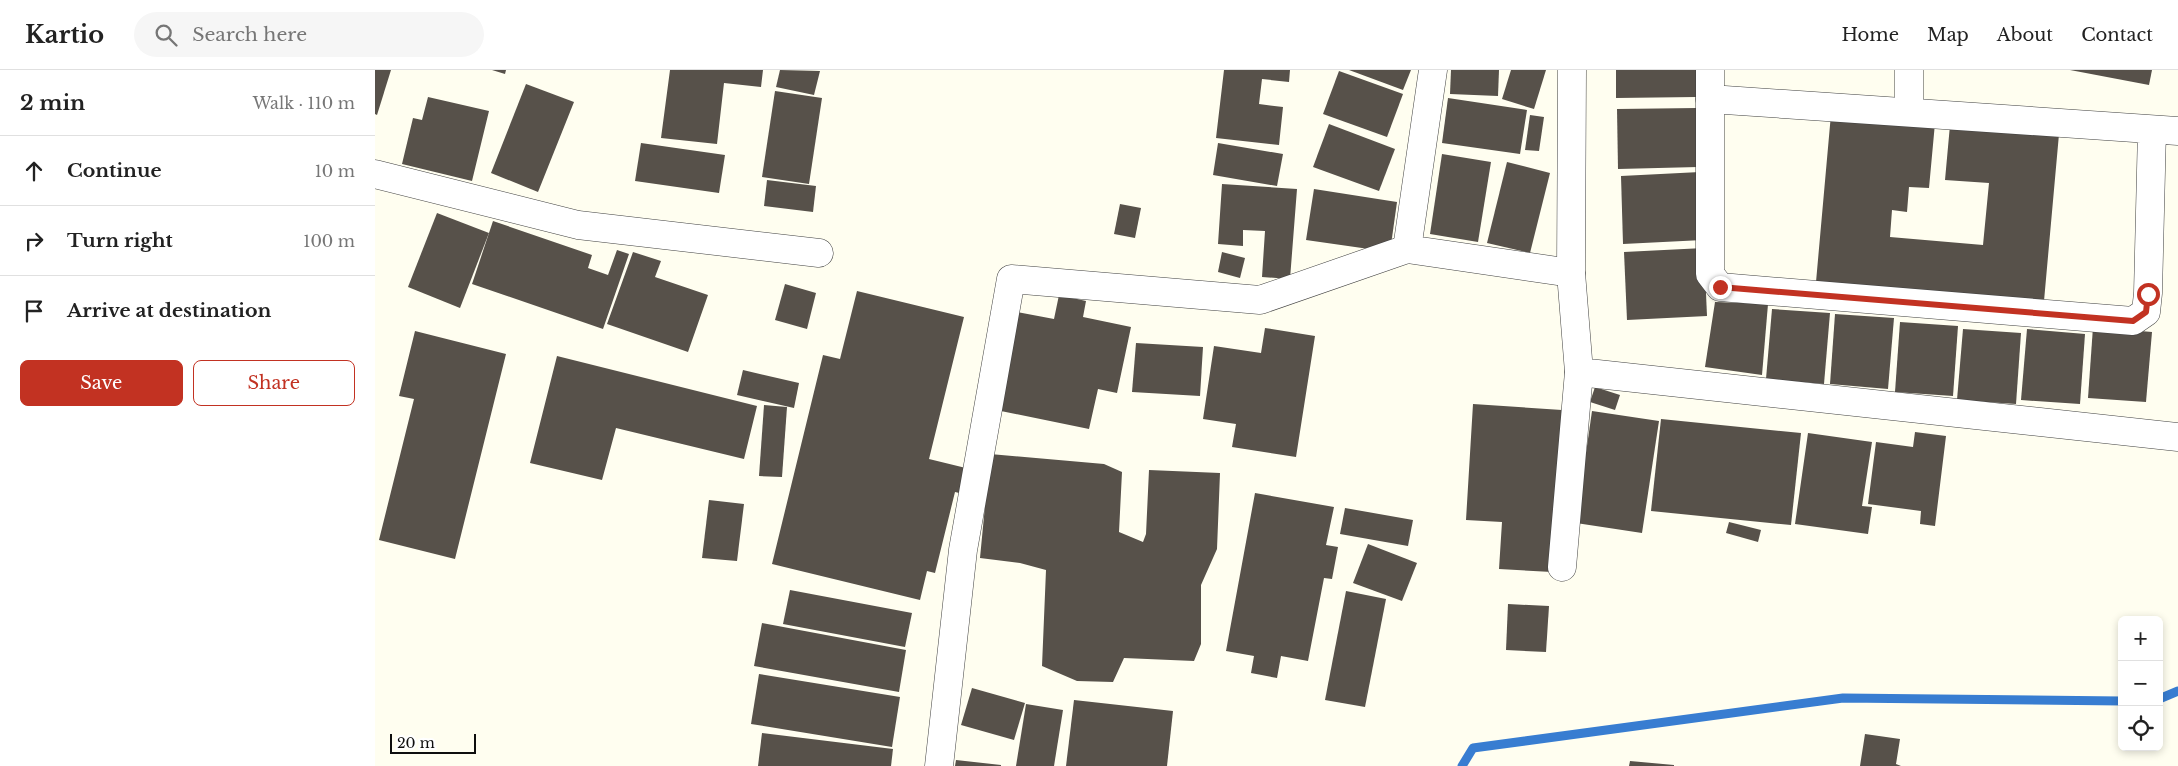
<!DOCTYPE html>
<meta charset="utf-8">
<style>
body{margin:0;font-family:"Libre Baskerville",serif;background:#f6f6f6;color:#222}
.controls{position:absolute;right:15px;bottom:15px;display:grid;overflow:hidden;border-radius:8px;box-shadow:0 2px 8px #0003}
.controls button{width:45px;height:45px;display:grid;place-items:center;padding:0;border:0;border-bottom:1px solid #e0e0e0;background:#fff;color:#222;font:25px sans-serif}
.scale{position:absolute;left:15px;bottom:12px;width:86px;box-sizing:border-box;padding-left:5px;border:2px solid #0e0e0e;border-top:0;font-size:14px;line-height:18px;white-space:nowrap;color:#0e0e0e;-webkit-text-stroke:4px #fff;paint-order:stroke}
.stop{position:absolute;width:15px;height:15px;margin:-11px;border:4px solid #c23222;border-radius:50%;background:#fff}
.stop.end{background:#c23222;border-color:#fff;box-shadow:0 1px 5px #0008}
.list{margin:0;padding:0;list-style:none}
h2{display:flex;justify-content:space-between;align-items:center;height:65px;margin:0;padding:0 20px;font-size:21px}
h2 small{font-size:16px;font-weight:400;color:#767676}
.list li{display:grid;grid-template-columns:32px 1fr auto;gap:15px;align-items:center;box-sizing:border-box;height:70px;padding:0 20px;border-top:1px solid #e0e0e0}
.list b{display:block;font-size:19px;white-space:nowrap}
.list em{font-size:16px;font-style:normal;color:#767676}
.actions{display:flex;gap:10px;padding:15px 20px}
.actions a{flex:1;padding:11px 0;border:1px solid #c23222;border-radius:8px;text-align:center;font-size:18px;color:#c23222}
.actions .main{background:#c23222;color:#fff}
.icon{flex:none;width:28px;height:28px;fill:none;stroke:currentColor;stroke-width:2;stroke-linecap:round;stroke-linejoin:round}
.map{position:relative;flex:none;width:1803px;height:696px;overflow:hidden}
header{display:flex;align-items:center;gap:30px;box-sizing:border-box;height:70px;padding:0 25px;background:#fff;border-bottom:1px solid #e0e0e0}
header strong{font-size:24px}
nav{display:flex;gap:28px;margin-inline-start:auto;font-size:18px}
.search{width:350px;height:45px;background:#f6f6f6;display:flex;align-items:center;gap:12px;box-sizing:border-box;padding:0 18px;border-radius:28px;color:#767676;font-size:19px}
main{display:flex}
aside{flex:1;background:#fff}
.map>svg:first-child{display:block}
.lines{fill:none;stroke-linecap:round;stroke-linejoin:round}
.stream{stroke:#387dd1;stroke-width:9}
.building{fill:#57514a}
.minor-casing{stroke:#414141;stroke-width:29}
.minor{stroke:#fff;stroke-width:28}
.route{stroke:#c23222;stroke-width:6}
</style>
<header>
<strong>Kartio</strong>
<div class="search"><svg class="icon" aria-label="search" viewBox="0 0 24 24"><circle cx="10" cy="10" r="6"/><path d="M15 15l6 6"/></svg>Search here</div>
<nav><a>Home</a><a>Map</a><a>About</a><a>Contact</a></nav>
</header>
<main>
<aside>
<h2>2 min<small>Walk · 110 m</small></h2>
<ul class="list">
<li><svg class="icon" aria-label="ahead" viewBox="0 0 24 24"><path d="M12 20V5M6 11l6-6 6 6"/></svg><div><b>Continue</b></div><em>10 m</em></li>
<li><svg class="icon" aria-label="right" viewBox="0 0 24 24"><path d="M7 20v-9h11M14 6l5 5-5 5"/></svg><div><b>Turn right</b></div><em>100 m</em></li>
<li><svg class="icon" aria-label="arrive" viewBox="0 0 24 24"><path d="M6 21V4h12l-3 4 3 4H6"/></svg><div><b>Arrive at destination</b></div></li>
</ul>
<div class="actions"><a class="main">Save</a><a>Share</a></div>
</aside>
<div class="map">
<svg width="1803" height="696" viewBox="0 0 1803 696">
<rect width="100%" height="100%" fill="#fffef0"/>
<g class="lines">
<g class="stream">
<path d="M1784,629L1803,621"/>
<path d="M1087,696L1098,678L1468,628L1747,631"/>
</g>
</g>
<g class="building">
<path d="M0,0H16L2,45L0,44Z"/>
<path d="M117,0H131L130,4Z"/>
<path d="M295,0H388L386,17L349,13L342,74L286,68Z"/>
<path d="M405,0L445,1L439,25L401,17Z"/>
<path d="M849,0H915L914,12L887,9L884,34L908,37L904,75L841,68Z"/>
<path d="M974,0H1036L1028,20Z"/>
<path d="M1076,0H1124L1123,26L1075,24Z"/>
<path d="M1136,0H1171L1159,39L1127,29Z"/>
<path d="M1241,0H1321V27L1241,28Z"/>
<path d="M1695,0H1777L1774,15Z"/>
<path d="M964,1L1028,24L1012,67L948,44Z"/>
<path d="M151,14L199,32L163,122L116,103Z"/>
<path d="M400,21L447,28L434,114L387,107Z"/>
<path d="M53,27L114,41L97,111L27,94L38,48L47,50Z"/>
<path d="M1073,28L1152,40L1145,84L1067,73Z"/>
<path d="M1322,38L1323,97L1243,99L1242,39Z"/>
<path d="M1456,44L1560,53L1554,118L1534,117L1532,142L1517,140L1515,167L1608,175L1614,113L1570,110L1575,55L1684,64L1669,231L1441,212Z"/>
<path d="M1155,45L1169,47L1164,81L1150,80Z"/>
<path d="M954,54L1020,79L1004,121L938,97Z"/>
<path d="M266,73L350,85L344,123L260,111Z"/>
<path d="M843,73L908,84L902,116L838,105Z"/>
<path d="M1067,84L1116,92L1103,172L1055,164Z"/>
<path d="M1132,92L1175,103L1155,183L1112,173Z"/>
<path d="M1325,102L1328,170L1248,174L1246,106Z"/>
<path d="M392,110L441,116L438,142L389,136Z"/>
<path d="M847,114L922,119L915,209L887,207L890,161L868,160V176L843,174Z"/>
<path d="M939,119L1022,132L1015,182L931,170Z"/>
<path d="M745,134L766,138L760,168L739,164Z"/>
<path d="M62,143L114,163L85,238L33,217Z"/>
<path d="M118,151L217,185L213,198L233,205L242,180L254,184L228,259L97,214Z"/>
<path d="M1329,178L1332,246L1252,250L1249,182Z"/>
<path d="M258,182L286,191L280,207L333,225L313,282L232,254Z"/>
<path d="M847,182L870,188L865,208L843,202Z"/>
<path d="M410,214L441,223L432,259L400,250Z"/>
<path d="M482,221L589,247L554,389L599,400L593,425L580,422L560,503L552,501L545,530L397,494L448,285L465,289Z"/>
<path d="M684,225L711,231L708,247L756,257L742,323L723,319L714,359L621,340L642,242L679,249Z"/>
<path d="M1340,232L1393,234L1387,305L1330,297Z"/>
<path d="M1397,239L1455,243L1449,314L1391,309Z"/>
<path d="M1460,244L1519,248L1513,319L1455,314Z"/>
<path d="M1525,252L1583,256L1578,326L1520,322Z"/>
<path d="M1718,257L1777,262L1771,332L1713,328Z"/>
<path d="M890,258L940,266L921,387L857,377L861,354L828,349L839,276L886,283Z"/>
<path d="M1588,259L1646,263L1641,334L1582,330Z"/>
<path d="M1652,259L1710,264L1705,334L1646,330Z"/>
<path d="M40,261L131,284L80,489L4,470L39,329L24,326Z"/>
<path d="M761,273L828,277L825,326L757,322Z"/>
<path d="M182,286L382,336L369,389L241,358L227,410L155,393Z"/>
<path d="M368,300L424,313L419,338L362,325Z"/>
<path d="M1220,317L1245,325L1240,340L1215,332Z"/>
<path d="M1098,334L1187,340L1177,502L1124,499L1127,452L1091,450Z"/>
<path d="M389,335L412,337L407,407L384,406Z"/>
<path d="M1217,341L1284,351L1267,463L1201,453Z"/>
<path d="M1286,349L1426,363L1416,455L1276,441Z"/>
<path d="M1540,362L1571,366L1560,456L1545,454L1546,441L1493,434L1501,372L1538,377Z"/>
<path d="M1433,363L1497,372L1487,436L1497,437L1493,464L1420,454Z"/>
<path d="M615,384L729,394L747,402L744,462L768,472L771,464L774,400L845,403L842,479L826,515V574L819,591L749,588L738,612L702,611L667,596L671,500L645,493L605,488Z"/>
<path d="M880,423L959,437L951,475L963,477L957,509L949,508L933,591L906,586L902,608L876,603L879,586L851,581Z"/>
<path d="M334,430L369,434L362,491L327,488Z"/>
<path d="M970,438L1038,450L1033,476L965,464Z"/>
<path d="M1354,452L1386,460L1383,472L1351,463Z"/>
<path d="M993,474L1042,493L1027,531L978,513Z"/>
<path d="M415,520L537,543L530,577L408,554Z"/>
<path d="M971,521L1011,529L990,637L950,630Z"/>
<path d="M1133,534L1174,536L1171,582L1131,580Z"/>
<path d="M387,553L531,580L524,622L379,596Z"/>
<path d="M384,604L525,627L517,677L376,654Z"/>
<path d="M597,618L650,633L639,670L586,655Z"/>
<path d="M699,630L798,641L792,696H691Z"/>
<path d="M651,634L688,640L679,696H641Z"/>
<path d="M387,663L518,679L516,696H383Z"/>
<path d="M1490,664L1525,669L1521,694L1526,696H1485Z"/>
<path d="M581,690L626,695V696H580Z"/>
<path d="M1255,691L1299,695V696H1254Z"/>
</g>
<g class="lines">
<defs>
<g id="minor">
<path d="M1058,0L1032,179L1196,203"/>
<path d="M1197,0L1196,203L1204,302L1803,367"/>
<path d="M1335,0V29"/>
<path d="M1534,41V0"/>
<path d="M1777,60L1773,223L1771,242L1758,251L1345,217L1335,204V29L1803,61"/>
<path d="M0,104L203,155L444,183"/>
<path d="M1187,497L1204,302"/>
<path d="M564,696L588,480L636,209L885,230L1032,179"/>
</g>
</defs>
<use href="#minor" class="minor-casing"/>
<use href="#minor" class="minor"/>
</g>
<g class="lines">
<path class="route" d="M1345,217L1758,251L1771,242L1773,224"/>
</g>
</svg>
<div class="controls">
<button>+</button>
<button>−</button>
<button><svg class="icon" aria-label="locate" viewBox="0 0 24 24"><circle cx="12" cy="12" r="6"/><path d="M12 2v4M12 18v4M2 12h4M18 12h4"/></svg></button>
</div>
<div class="scale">20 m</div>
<div class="stop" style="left:1773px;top:224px"></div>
<div class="stop end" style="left:1345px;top:217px"></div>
</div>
</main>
